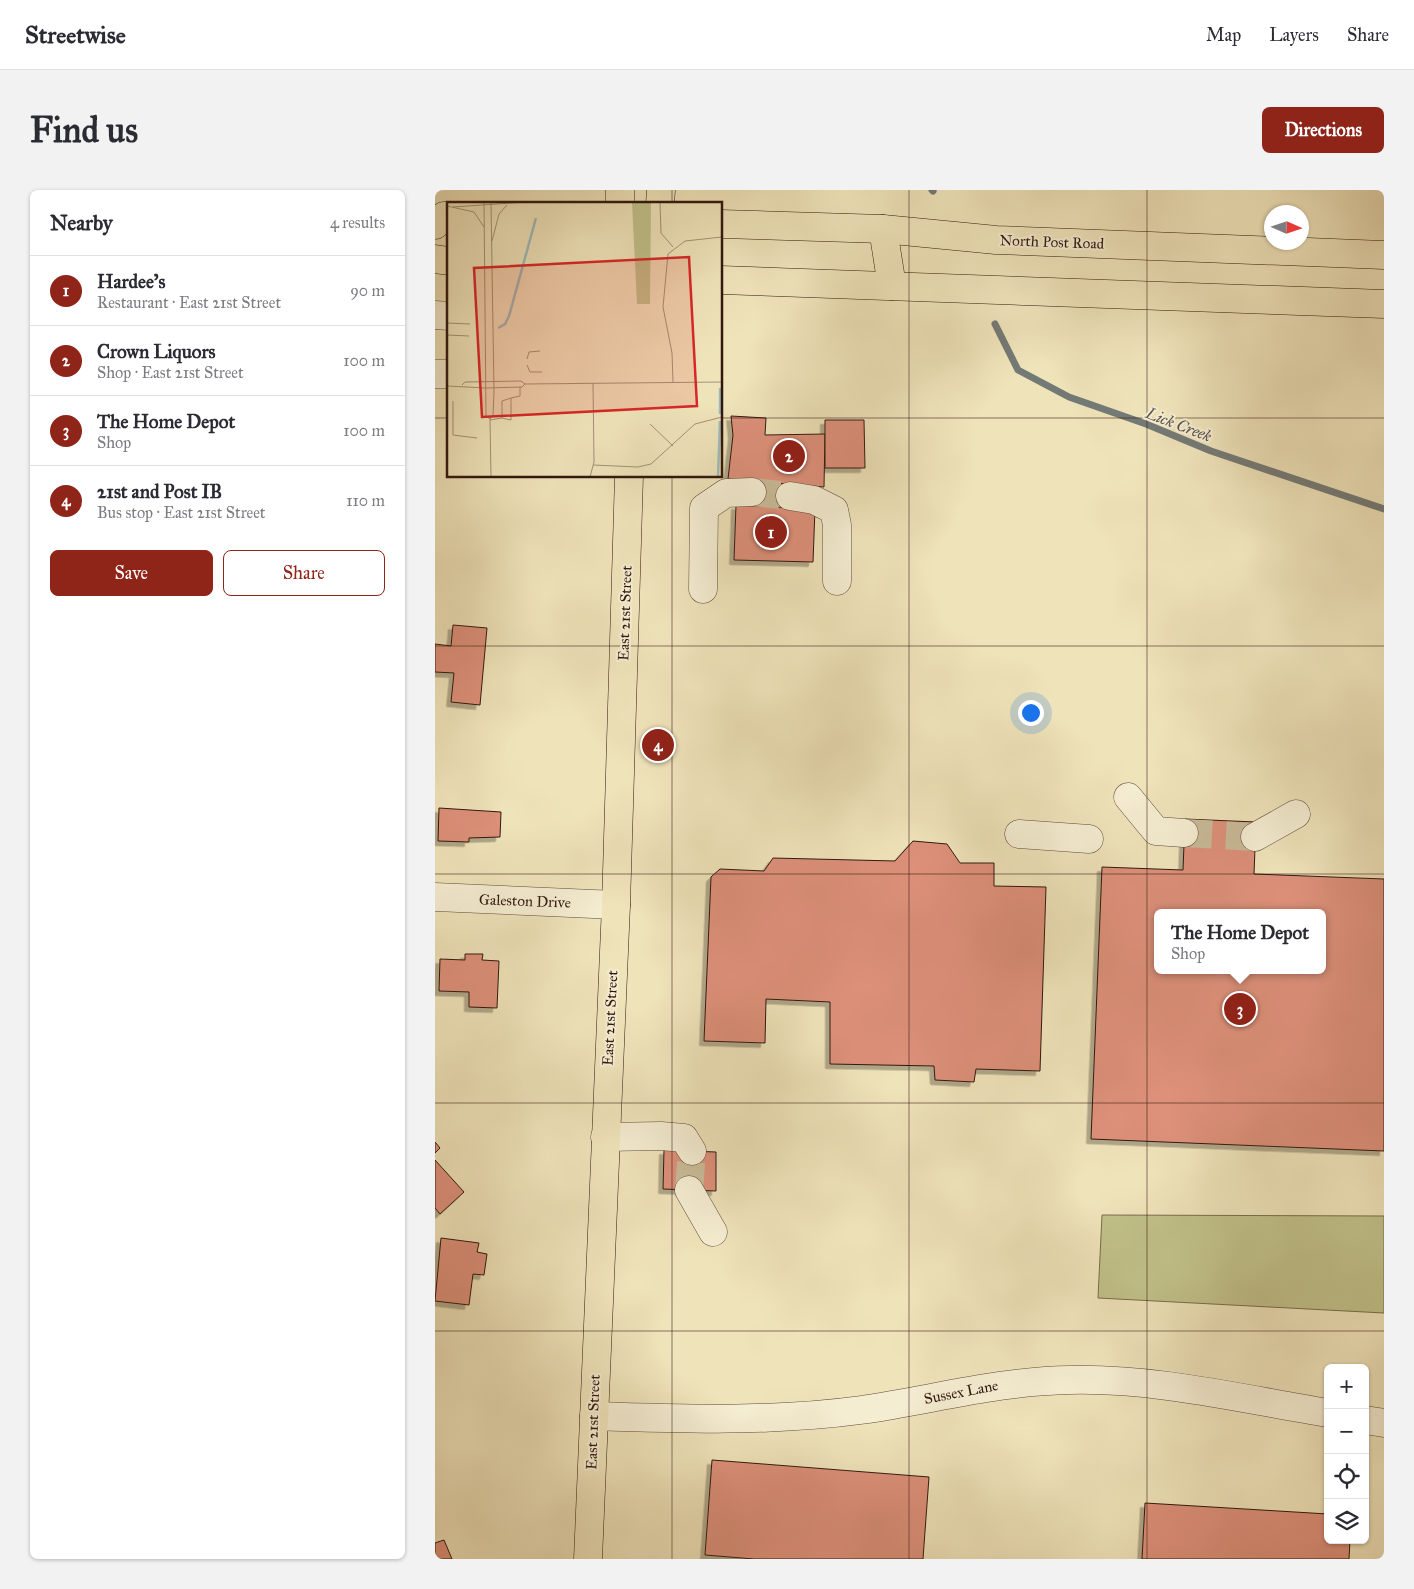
<!DOCTYPE html>
<meta charset="utf-8">
<style>
body{margin:0;font-family:"IM FELL Great Primer",serif;background:#f2f2f3;color:#2b2b33}
.controls{position:absolute;right:15px;bottom:15px;display:grid;overflow:hidden;border-radius:8px;box-shadow:0 1px 4px #0004}
.controls button{width:45px;height:45px;display:grid;place-items:center;padding:0;border:0;border-bottom:1px solid #e1e1e2;background:#fff;color:#2b2b33;font:25px sans-serif}
.compass{position:absolute;left:829px;top:15px;width:45px;height:45px;border-radius:50%;background:#fff;box-shadow:0 1px 4px #0004;rotate:93deg}
.you{position:absolute;left:595px;top:522px;width:18px;height:18px;margin:-12px;border:4px solid #fff;border-radius:50%;background:#1a73e8;box-shadow:0 0 0 8px #1a73e833}
.badge{display:grid;place-items:center;width:32px;height:32px;border-radius:50%;background:#8f2418;color:#fff;font-size:16px;font-weight:700}
.pin{position:absolute;translate:-50% -50%;border:2px solid #fff;box-shadow:0 1px 5px #0006}
.popup{position:absolute;left:719px;top:719px;width:172px;height:65px;box-sizing:border-box;display:grid;place-content:center;border-radius:8px;background:#fff;filter:drop-shadow(0 1px 4px #0005);font-size:16px;white-space:nowrap;color:#7c7c81}
.popup b{font-size:19px;color:#2b2b33}
.popup::after{content:'';position:absolute;left:50%;top:100%;margin-left:-10px;border:10px solid transparent;border-top-color:#fff}
.list{margin:0;padding:0;list-style:none}
h2{display:flex;justify-content:space-between;align-items:center;height:65px;margin:0;padding:0 20px;font-size:21px}
h2 small{font-size:16px;font-weight:400;color:#7c7c81}
.list li{display:grid;grid-template-columns:32px 1fr auto;gap:15px;align-items:center;box-sizing:border-box;height:70px;padding:0 20px;border-top:1px solid #e1e1e2}
.list b{display:block;font-size:19px;white-space:nowrap}
.list p{margin:0;font-size:16px;white-space:nowrap;color:#7c7c81}
.list em{font-size:16px;font-style:normal;color:#7c7c81}
.actions{display:flex;gap:10px;padding:15px 20px}
.actions a{flex:1;padding:11px 0;border:1px solid #8f2418;border-radius:8px;text-align:center;font-size:18px;color:#8f2418}
.actions .main{background:#8f2418;color:#fff}
.icon{flex:none;width:28px;height:28px;fill:none;stroke:currentColor;stroke-width:2;stroke-linecap:round;stroke-linejoin:round}
.map{position:relative;flex:none;width:949px;height:1369px;overflow:hidden;border-radius:8px}
header{display:flex;align-items:center;gap:30px;box-sizing:border-box;height:70px;padding:0 25px;background:#fff;border-bottom:1px solid #e1e1e2}
header strong{font-size:24px}
nav{display:flex;gap:28px;margin-inline-start:auto;font-size:18px}
.intro{display:flex;align-items:center;justify-content:space-between;box-sizing:border-box;height:120px;padding:0 30px}
h1{margin:0;font-size:35px}
.button{padding:12px 22px;border-radius:8px;background:#8f2418;color:#fff;font-size:18px;font-weight:700}
main{display:flex;gap:30px;padding:0 30px}
aside{flex:1;background:#fff;border-radius:8px;box-shadow:0 1px 4px #0004}
.map>svg:first-child{display:block}
.green{fill:#c1c18a;stroke:#786c4c}
.lines{fill:none;stroke-linecap:round;stroke-linejoin:round}
.stream{stroke:#737a76;stroke-width:7}
.building{fill:#dd907a;stroke:#30180f;fill-rule:evenodd;filter:url(#shadow)}
.minor-tunnel{stroke:#c9ba98;stroke-width:28;stroke-dasharray:28 14;stroke-linecap:butt}
.minor-casing{stroke:#604b3a;stroke-width:29}
.major-casing{stroke:#30180f;stroke-width:29}
.minor{stroke:#f5edd2;stroke-width:28}
.major{stroke:#efe3ba;stroke-width:28}
.grid{fill:none;stroke:#30180f;stroke-width:1;stroke-opacity:0.55}
.labels{text-anchor:middle;stroke-width:4;stroke-linejoin:round;paint-order:stroke}
.street-label{font-size:15px;fill:#30180f;stroke:#f5edd2}
.water-label{font-size:16px;font-style:italic;fill:#57514b;stroke:#f5edd2}
.inset-river{fill:none;stroke:#9fbbbb;stroke-width:2.5}
.inset-road{fill:none;stroke:#a39276;stroke-width:1}
.view{fill:#d62828;fill-opacity:0.15;stroke:#d62828;stroke-width:2.5}
.inset-edge{fill:none;stroke:#30180f;stroke-width:2.5}
</style>
<header>
<strong>Streetwise</strong>
<nav><a>Map</a><a>Layers</a><a>Share</a></nav>
</header>
<div class="intro"><h1>Find us</h1><a class="button">Directions</a></div>
<main>
<aside>
<h2>Nearby<small>4 results</small></h2>
<ul class="list">
<li><span class="badge">1</span><div><b>Hardee's</b><p>Restaurant · East 21st Street</p></div><em>90 m</em></li>
<li><span class="badge">2</span><div><b>Crown Liquors</b><p>Shop · East 21st Street</p></div><em>100 m</em></li>
<li><span class="badge">3</span><div><b>The Home Depot</b><p>Shop</p></div><em>100 m</em></li>
<li><span class="badge">4</span><div><b>21st and Post IB</b><p>Bus stop · East 21st Street</p></div><em>110 m</em></li>
</ul>
<div class="actions"><a class="main">Save</a><a>Share</a></div>
</aside>
<div class="map">
<svg width="949" height="1369" viewBox="0 0 949 1369">
<defs>
<filter id="shadow"><feDropShadow dx="-4.5" dy="4.5" stdDeviation="0" flood-color="#0004"/></filter>
</defs>
<rect width="100%" height="100%" fill="#efe3ba"/>
<filter id="stains"><feTurbulence type="fractalNoise" baseFrequency=".004" numOctaves="4"/><feColorMatrix values="0 0 0 0 .2 0 0 0 0 .09 0 0 0 0 .02 0 0 0 .5 -.17"/></filter>
<radialGradient id="worn" r=".72"><stop offset=".6" stop-color="#630" stop-opacity="0"/><stop offset="1" stop-color="#630" stop-opacity=".3"/></radialGradient>
<path class="green" d="M667,1025L949,1026V1123L663,1108Z"/>
<g class="lines">
<g class="stream">
<path d="M497,0L498,1"/>
<path d="M560,134L583,180L634,207L711,234L776,261L949,319"/>
</g>
</g>
<g class="building">
<path d="M296,226L331,228L330,245L390,244L389,297L293,289L298,245Z"/>
<path d="M390,230H429L430,278H390Z"/>
<path d="M301,315L380,319L378,372L299,370Z"/>
<path d="M18,435L52,438L45,515L16,512L19,483L0,482V454L16,456Z"/>
<path d="M4,618L66,622L65,647L34,648V652L3,651Z"/>
<path d="M750,629L821,632L819,684L949,689V961L656,949L667,677L748,680ZM722,723H888V780H722Z"/>
<path d="M478,651L512,654L525,673H559V696L611,697L605,881L541,879L539,892L500,890L499,876L395,874V812L331,809L330,853L269,851L276,687L285,679L329,681L338,668L460,671Z"/>
<path d="M30,764H48L47,770L64,771L62,818L34,817V802L4,801L5,769L30,770Z"/>
<path d="M0,952L5,958L0,963Z"/>
<path d="M229,960L281,962V1001L228,999Z"/>
<path d="M0,970L29,1002L5,1024L0,1018Z"/>
<path d="M6,1048L44,1053L42,1062L52,1064L49,1085L38,1084L34,1115L0,1111Z"/>
<path d="M277,1270L494,1287L488,1369H319L270,1365Z"/>
<path d="M710,1313L893,1324V1350H915L914,1369H707Z"/>
<path d="M9,1350L17,1369H0V1353Z"/>
</g>
<g class="lines">
<g class="minor-tunnel">
<path d="M317,302L355,306"/>
<path d="M749,643L820,647"/>
<path d="M254,1000L257,961"/>
</g>
<defs>
<g id="minor">
<path d="M0,125L14,126"/>
<path d="M0,184H14"/>
<path d="M355,306L379,310L399,320L402,335V391"/>
<path d="M268,399L269,318L291,303L317,302"/>
<path d="M693,607L721,641L749,643"/>
<path d="M584,644L654,649"/>
<path d="M820,647L861,624"/>
<path d="M0,707L181,715"/>
<path d="M170,947L226,946L249,948L257,961"/>
<path d="M254,1000L278,1042"/>
<path d="M159,1226C248,1229 337,1232 426,1220C496,1210 564,1191 635,1190C722,1188 808,1209 893,1223"/>
<path d="M930,1230L949,1233"/>
</g>
<g id="major">
<path d="M185,14V0"/>
<path d="M225,14L226,0"/>
<path d="M286,34L448,39L561,50L949,65"/>
<path d="M0,35L9,26H14"/>
<path d="M448,39L457,96"/>
<path d="M0,69L14,71"/>
<path d="M286,90L949,114"/>
<path d="M153,1369L181,715L194,286"/>
</g>
</defs>
<use href="#minor" class="minor-casing"/>
<use href="#major" class="major-casing"/>
<use href="#minor" class="minor"/>
<use href="#major" class="major"/>
</g>
<path class="grid" d="M237,0V14M474,0V1369M712,0V1369M0,228H14M286,228H949M237,286V1369M0,456H949M0,684H949M0,913H949M0,1141H949"/>
<g class="labels">
<g class="street-label">
<text transform="translate(617 52) rotate(2)" y="5">North Post Road</text>
<text transform="translate(190 423) rotate(-88)" y="5">East 21st Street</text>
<text transform="translate(90 711) rotate(2)" y="5">Galeston Drive</text>
<text transform="translate(175 828) rotate(-87)" y="5">East 21st Street</text>
<text transform="translate(526 1202) rotate(-11)" y="5">Sussex Lane</text>
<text transform="translate(158 1232) rotate(-88)" y="5">East 21st Street</text>
</g>
<g class="water-label">
<text transform="translate(744 234) rotate(21)" y="6">Lick Creek</text>
</g>
</g>
<g transform="translate(12 12)">
<rect width="275" height="275" fill="#efe3ba"/>
<path d="M185,0H204L203,102H190Z" fill="#c1c18a"/>
<path class="inset-river" d="M51,126L58,122L62,114L89,16M273,212V186M271,275L273,219"/>
<path class="inset-road" d="M37,0L39,214L43,217L44,275M213,0L214,31L226,45M0,4L27,10L37,25M6,5L78,0M45,39L52,12L60,3M0,121L23,122M0,133L22,134M80,157L82,150L93,149M80,163L83,170H95M226,180L225,151L216,105L221,52L238,39L275,35M15,183L18,180L74,179L78,182M0,184L39,186L75,185L78,182L275,180M64,196L73,194V185M6,199V233L30,236M43,217L46,214L47,190L44,0M43,218L55,216V199L64,196V218L55,216M203,222L226,244M146,263L191,265L204,262L248,222L275,215M143,275L147,260L146,181"/>
<path class="view" d="M242,55L250,204L35,215L27,66Z"/>
<rect width="275" height="275" class="inset-edge"/>
</g>
<rect width="100%" height="100%" filter="url(#stains)"/>
<rect width="100%" height="100%" fill="url(#worn)"/>
</svg>
<div class="controls">
<button>+</button>
<button>−</button>
<button><svg class="icon" aria-label="locate" viewBox="0 0 24 24"><circle cx="12" cy="12" r="6"/><path d="M12 2v4M12 18v4M2 12h4M18 12h4"/></svg></button>
<button><svg class="icon" aria-label="layers" viewBox="0 0 24 24"><path d="M12 4l9 5-9 5-9-5zM3 14l9 5 9-5"/></svg></button>
</div>
<svg class="compass" viewBox="-18 -18 36 36"><path d="M0-13l5 13h-10z" fill="#e53935"/><path d="M0 13l5-13h-10z" fill="#7c7c81"/></svg>
<div class="you"></div>
<div class="pin badge" style="left:336px;top:342px">1</div>
<div class="pin badge" style="left:354px;top:266px">2</div>
<div class="pin badge" style="left:805px;top:819px">3</div>
<div class="popup"><b>The Home Depot</b>Shop</div>
<div class="pin badge" style="left:223px;top:555px">4</div>
</div>
</main>
